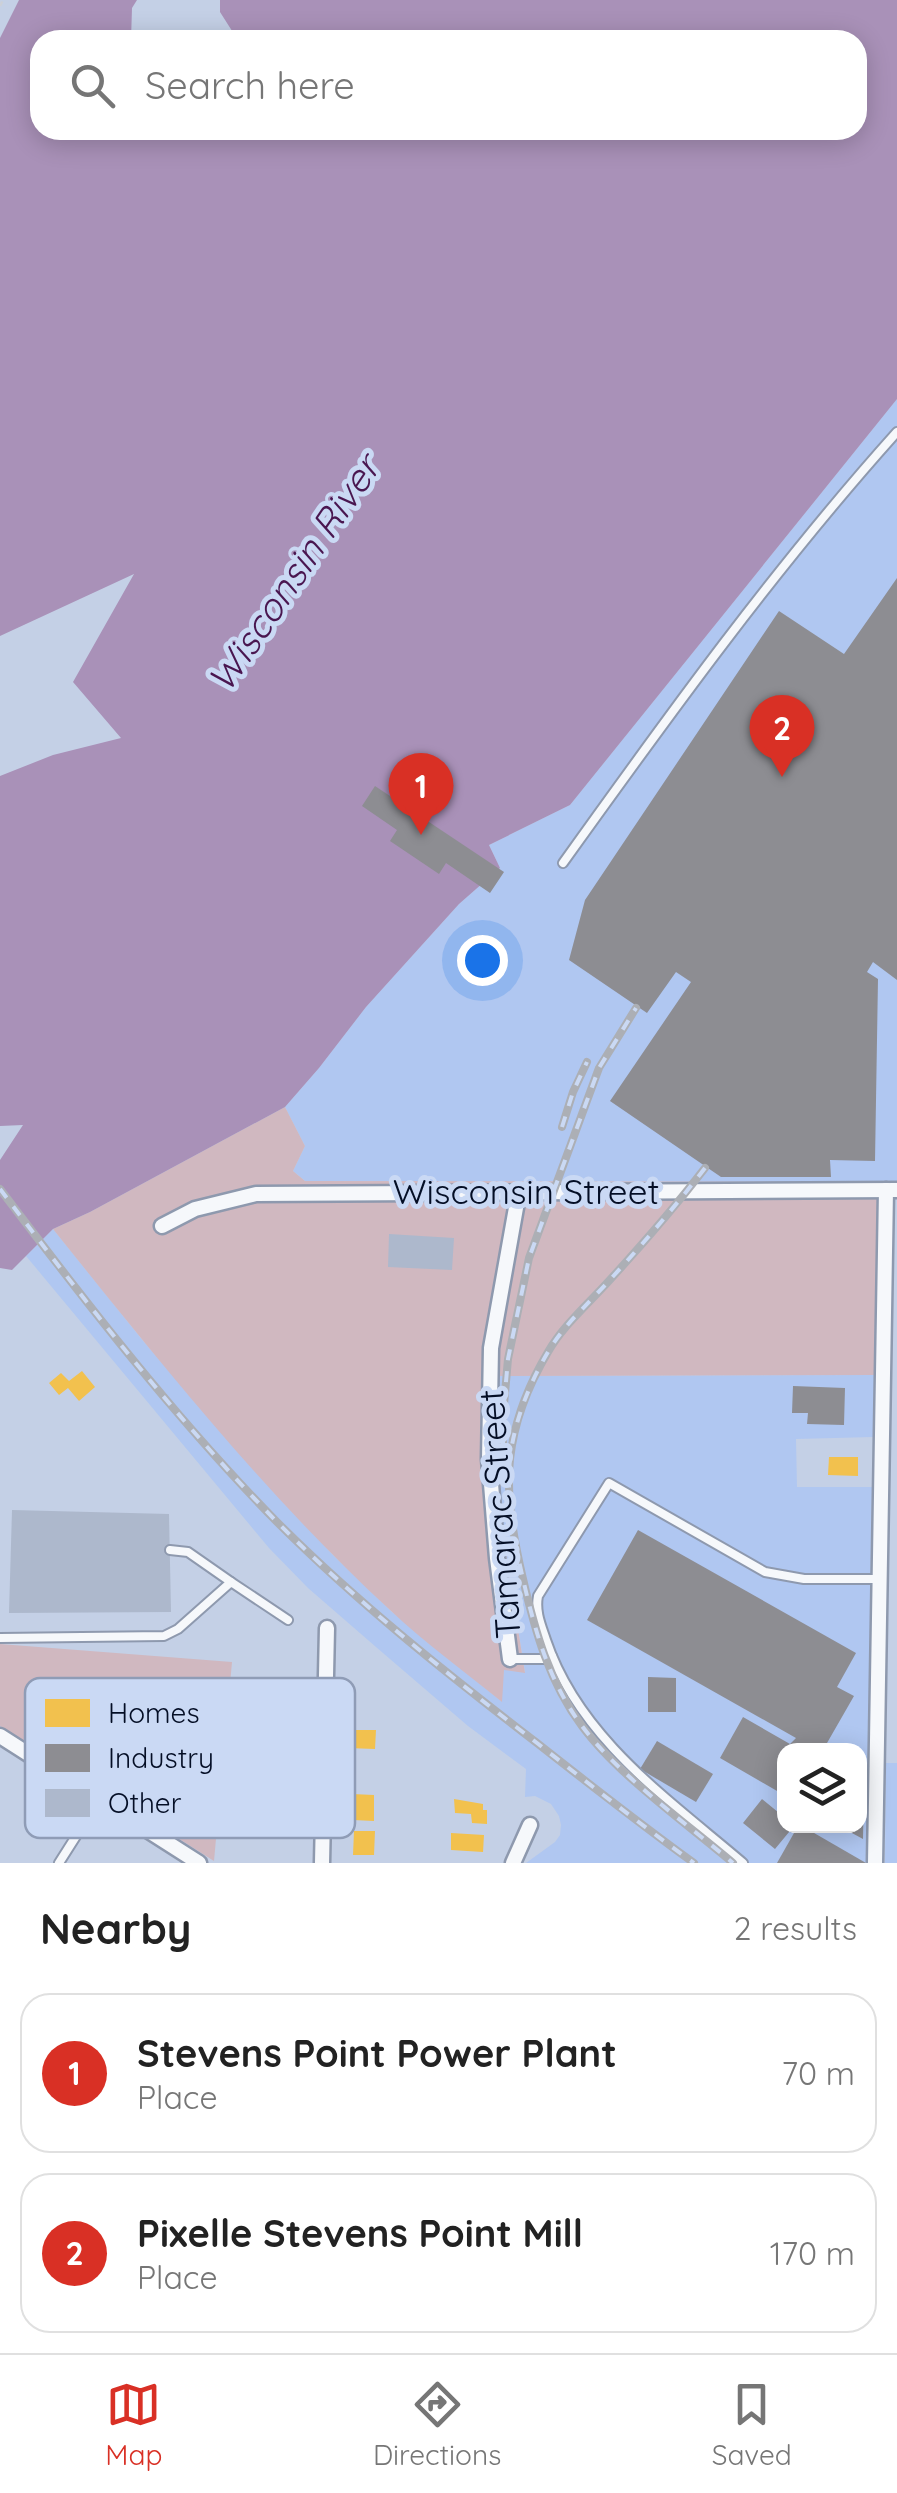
<!DOCTYPE html>
<style>
body{margin:0;font-family:Quicksand,sans-serif;background:#f6f6f6;color:#222}
.controls{position:absolute;right:30px;bottom:30px;display:grid;overflow:hidden;border-radius:20px;box-shadow:0 5px 25px #0003}
.controls button{width:90px;height:90px;display:grid;place-items:center;padding:0;border:0;border-bottom:2px solid #e0e0e0;background:#fff;color:#222;font:50px sans-serif}
.you{position:absolute;left:482px;top:960px;width:35px;height:35px;margin:-25px;border:8px solid #fff;border-radius:50%;background:#1a73e8;box-shadow:0 0 0 15px #1a73e833}
.badge{display:grid;place-items:center;width:65px;height:65px;border-radius:50%;background:#d93025;color:#fff;font-size:32px;font-weight:700}
.pin{position:absolute;translate:-50% -82px;filter:drop-shadow(0 2px 5px #0008)}
.pin::after{content:'';position:absolute;top:52px;width:35px;height:30px;background:inherit;clip-path:polygon(0 0,100% 0,50% 100%)}
.list{margin:0;padding:0;list-style:none}
h2{display:flex;justify-content:space-between;align-items:center;height:130px;margin:0;padding:0 40px;font-size:42px}
h2 small{font-size:32px;font-weight:400;color:#767676}
.list li{display:grid;grid-template-columns:65px 1fr auto;gap:30px;align-items:center;box-sizing:border-box;height:160px;margin:0 20px 20px;padding:0 20px;border:2px solid #e0e0e0;border-radius:30px}
.list b{display:block;font-size:38px;white-space:nowrap}
.list p{margin:0;font-size:32px;white-space:nowrap;color:#767676}
.list em{font-size:32px;font-style:normal;color:#767676}
.icon{flex:none;width:55px;height:55px;fill:none;stroke:currentColor;stroke-width:2;stroke-linecap:round;stroke-linejoin:round}
.map{position:relative;flex:none;width:897px;height:1863px;overflow:hidden}
.search{position:absolute;background:#fff;box-shadow:0 5px 25px #0003;left:30px;right:30px;top:30px;height:110px;display:flex;align-items:center;gap:25px;box-sizing:border-box;padding:0 35px;border-radius:30px;color:#767676;font-size:38px}
.sheet{height:490px;background:#fff}
nav{display:flex;justify-content:space-around;align-items:center;box-sizing:border-box;height:140px;border-top:2px solid #e0e0e0;background:#fff;font-size:28px;color:#767676}
nav a{display:grid;justify-items:center;gap:5px}
nav .on{color:#d93025}
.map>svg:first-child{display:block}
.built{fill:#b0c7f1;fill-rule:evenodd}
.green{fill:#d0b8c0}
.water{fill:#a991b8}
.homes{fill:#f2c14e}
.industry{fill:#8d8d92}
.building{fill:#adb8cc}
.lines{fill:none;stroke-linecap:round;stroke-linejoin:round}
.lane-casing{stroke:#8e99ae;stroke-width:12}
.street-casing{stroke:#8e99ae;stroke-width:19}
.path{stroke:#ccd0d8;stroke-width:2.5;stroke-dasharray:5 8;stroke-linecap:butt}
.lane{stroke:#f6f8fb;stroke-width:8}
.street{stroke:#f6f8fb;stroke-width:14}
.rail-casing{stroke:#acafb5;stroke-width:8}
.rail{stroke:#cad9f4;stroke-width:4;stroke-dasharray:11;stroke-linecap:butt}
.labels{text-anchor:middle;stroke-width:10;stroke-linejoin:round;paint-order:stroke}
.street-label{font-size:35px;fill:#040e25;stroke:#cad9f4}
.water-label{font-size:38px;font-style:italic;fill:#491650;stroke:#cad9f4}
.key{fill:#cad9f4;stroke:#8f9cb6;stroke-width:2.5}
.key-label{font-size:28px;fill:#040e25}
</style>
<div class="map">
<svg width="897" height="1863" viewBox="0 0 897 1863">
<rect width="100%" height="100%" fill="#c4d0e6"/>
<g class="built">
<path d="M897,399V1182L305,1181L293,1171L305,1146L285,1107L319,1068L366,1007L459,904L500,868L489,845L570,805Z"/>
<path d="M53,1229L144,1342L251,1466L332,1554L392,1612L501,1701L504,1669L525,1672L503,1535L497,1418L499,1376L875,1375L873,1437L796,1439L797,1487H872L867,1863H526L555,1842L560,1835L561,1825L559,1816L551,1804L535,1796L525,1797L526,1769L468,1726L376,1647L308,1588L269,1548L26,1256ZM784,1750H860V1826H784Z"/>
<path d="M886,1763H897V1863H885Z"/>
</g>
<g class="green">
<path d="M285,1107L305,1146L293,1171L305,1181L884,1182L875,1375L499,1376L497,1418L503,1535L525,1673L504,1670L502,1702C464,1671 425,1643 390,1610C266,1496 158,1360 53,1229L90,1212Z"/>
<path d="M0,1644L232,1662L214,1861L0,1726Z"/>
</g>
<path class="water" d="M19,0H137L132,8L131,40H40V130H857V40H224L234,34L220,12V0H897V399L570,805L489,845L500,868L459,904L366,1007L319,1068L285,1107L90,1212L53,1229L12,1270L0,1268V1160L23,1125L0,1126V776L53,755L121,738L73,682L134,574L0,636V38Z"/>
<g class="homes">
<path d="M82,1371L95,1387L79,1401L68,1388L59,1395L49,1383L61,1373L69,1381Z"/>
<path d="M829,1457H858V1476L828,1475Z"/>
<path d="M348,1730H376L375,1749L348,1748Z"/>
<path d="M352,1794L374,1795V1821L353,1820Z"/>
<path d="M454,1799L483,1804V1810H487V1824L472,1823L471,1814L455,1813Z"/>
<path d="M354,1831H375L374,1855H353Z"/>
<path d="M451,1833L484,1835L483,1852L451,1850Z"/>
</g>
<g class="industry">
<path d="M897,578V980L873,962L867,972L878,979L875,1161L830,1160L831,1177H721L610,1101L691,982L676,972L647,1013L569,960L585,900L779,611L844,654Z"/>
<path d="M375,786L504,872L490,893L446,863L439,874L390,841L397,830L362,806Z"/>
<path d="M793,1386L845,1388L844,1425L807,1424L808,1413H792Z"/>
<path d="M638,1530L856,1653L837,1687L854,1696L823,1750H784V1795L720,1758L743,1717L790,1744L796,1738L587,1620Z"/>
<path d="M648,1677L676,1678V1712H648Z"/>
<path d="M657,1741L713,1774L696,1802L640,1769Z"/>
<path d="M860,1783L864,1786L863,1839L839,1826H860Z"/>
<path d="M762,1799L784,1817V1826H794L775,1849L743,1823Z"/>
<path d="M798,1826H802L866,1863H777Z"/>
</g>
<g class="building">
<path d="M389,1234L454,1238L452,1270L388,1267Z"/>
<path d="M12,1510L169,1514L171,1612L9,1613Z"/>
</g>
<g class="lines">
<defs>
<g id="lane">
<path d="M563,863C669,715 775,568 897,432"/>
<path d="M170,1550L188,1552L231,1582"/>
<path d="M0,1638L164,1636L178,1629L231,1582L288,1620"/>
<path d="M510,1659H545L552,1656"/>
<path d="M59,1863L99,1800"/>
<path d="M743,1863C668,1799 579,1738 546,1640C541,1625 535,1612 538,1596L609,1483L765,1572L804,1579H879"/>
</g>
<g id="street">
<path d="M162,1226L195,1209L256,1194L897,1190"/>
<path d="M510,1659L497,1558L489,1459L491,1348L519,1191"/>
<path d="M0,1736L199,1863"/>
<path d="M322,1863L327,1628"/>
<path d="M513,1863L530,1825"/>
<path d="M875,1863L886,1190"/>
</g>
</defs>
<use href="#lane" class="lane-casing"/>
<use href="#street" class="street-casing"/>
<path class="path" d="M0,6L3,0"/>
<use href="#lane" class="lane"/>
<use href="#street" class="street"/>
<defs>
<g id="rail">
<path d="M562,1127L573,1092L587,1062"/>
<path d="M705,1168C674,1208 641,1246 607,1283C586,1306 563,1326 548,1352C529,1384 514,1422 510,1459C506,1499 514,1540 523,1579C535,1631 549,1682 582,1726C618,1775 686,1823 733,1863"/>
<path d="M0,1189C87,1304 176,1419 277,1522C358,1603 446,1673 537,1743C589,1784 640,1824 694,1863"/>
<path d="M503,1448V1416L508,1359L529,1258L599,1068L636,1008"/>
</g>
</defs>
<use href="#rail" class="rail-casing"/>
<use href="#rail" class="rail"/>
</g>
<g class="labels">
<g class="street-label">
<text x="526" y="1204">Wisconsin Street</text>
<text transform="translate(500 1514) rotate(-94)" y="12">Tamarac Street</text>
</g>
<g class="water-label">
<text transform="translate(294 574) rotate(-56)" y="13">Wisconsin River</text>
</g>
</g>
<rect x="25" y="1678" width="330" height="160" rx="15" class="key"/>
<rect x="45" y="1699" width="45" height="28" fill="#f2c14e"/>
<rect x="45" y="1744" width="45" height="28" fill="#8d8d92"/>
<rect x="45" y="1789" width="45" height="28" fill="#adb8cc"/>
<g class="key-label">
<text x="108" y="1723">Homes</text>
<text x="108" y="1768">Industry</text>
<text x="108" y="1813">Other</text>
</g>
</svg>
<div class="controls">
<button><svg class="icon" aria-label="layers" viewBox="0 0 24 24"><path d="M12 4l9 5-9 5-9-5zM3 14l9 5 9-5"/></svg></button>
</div>
<div class="you"></div>
<div class="pin badge" style="left:421px;top:835px">1</div>
<div class="pin badge" style="left:782px;top:777px">2</div>
<div class="search"><svg class="icon" aria-label="search" viewBox="0 0 24 24"><circle cx="10" cy="10" r="6"/><path d="M15 15l6 6"/></svg>Search here</div>
</div>
<section class="sheet">
<h2>Nearby<small>2 results</small></h2>
<ul class="list">
<li><span class="badge">1</span><div><b>Stevens Point Power Plant</b><p>Place</p></div><em>70 m</em></li>
<li><span class="badge">2</span><div><b>Pixelle Stevens Point Mill</b><p>Place</p></div><em>170 m</em></li>
</ul>
</section>
<nav>
<a class="on"><svg class="icon" aria-label="map" viewBox="0 0 24 24"><path d="M3 6l6-2 6 2 6-2v14l-6 2-6-2-6 2zM9 4v14M15 6v14"/></svg>Map</a>
<a><svg class="icon" aria-label="directions" viewBox="0 0 24 24"><path d="M12 3l9 9-9 9-9-9zM9 14v-3h6M13 9l2 2-2 2"/></svg>Directions</a>
<a><svg class="icon" aria-label="saved" viewBox="0 0 24 24"><path d="M7 4h10v16l-5-4-5 4z"/></svg>Saved</a>
</nav>
